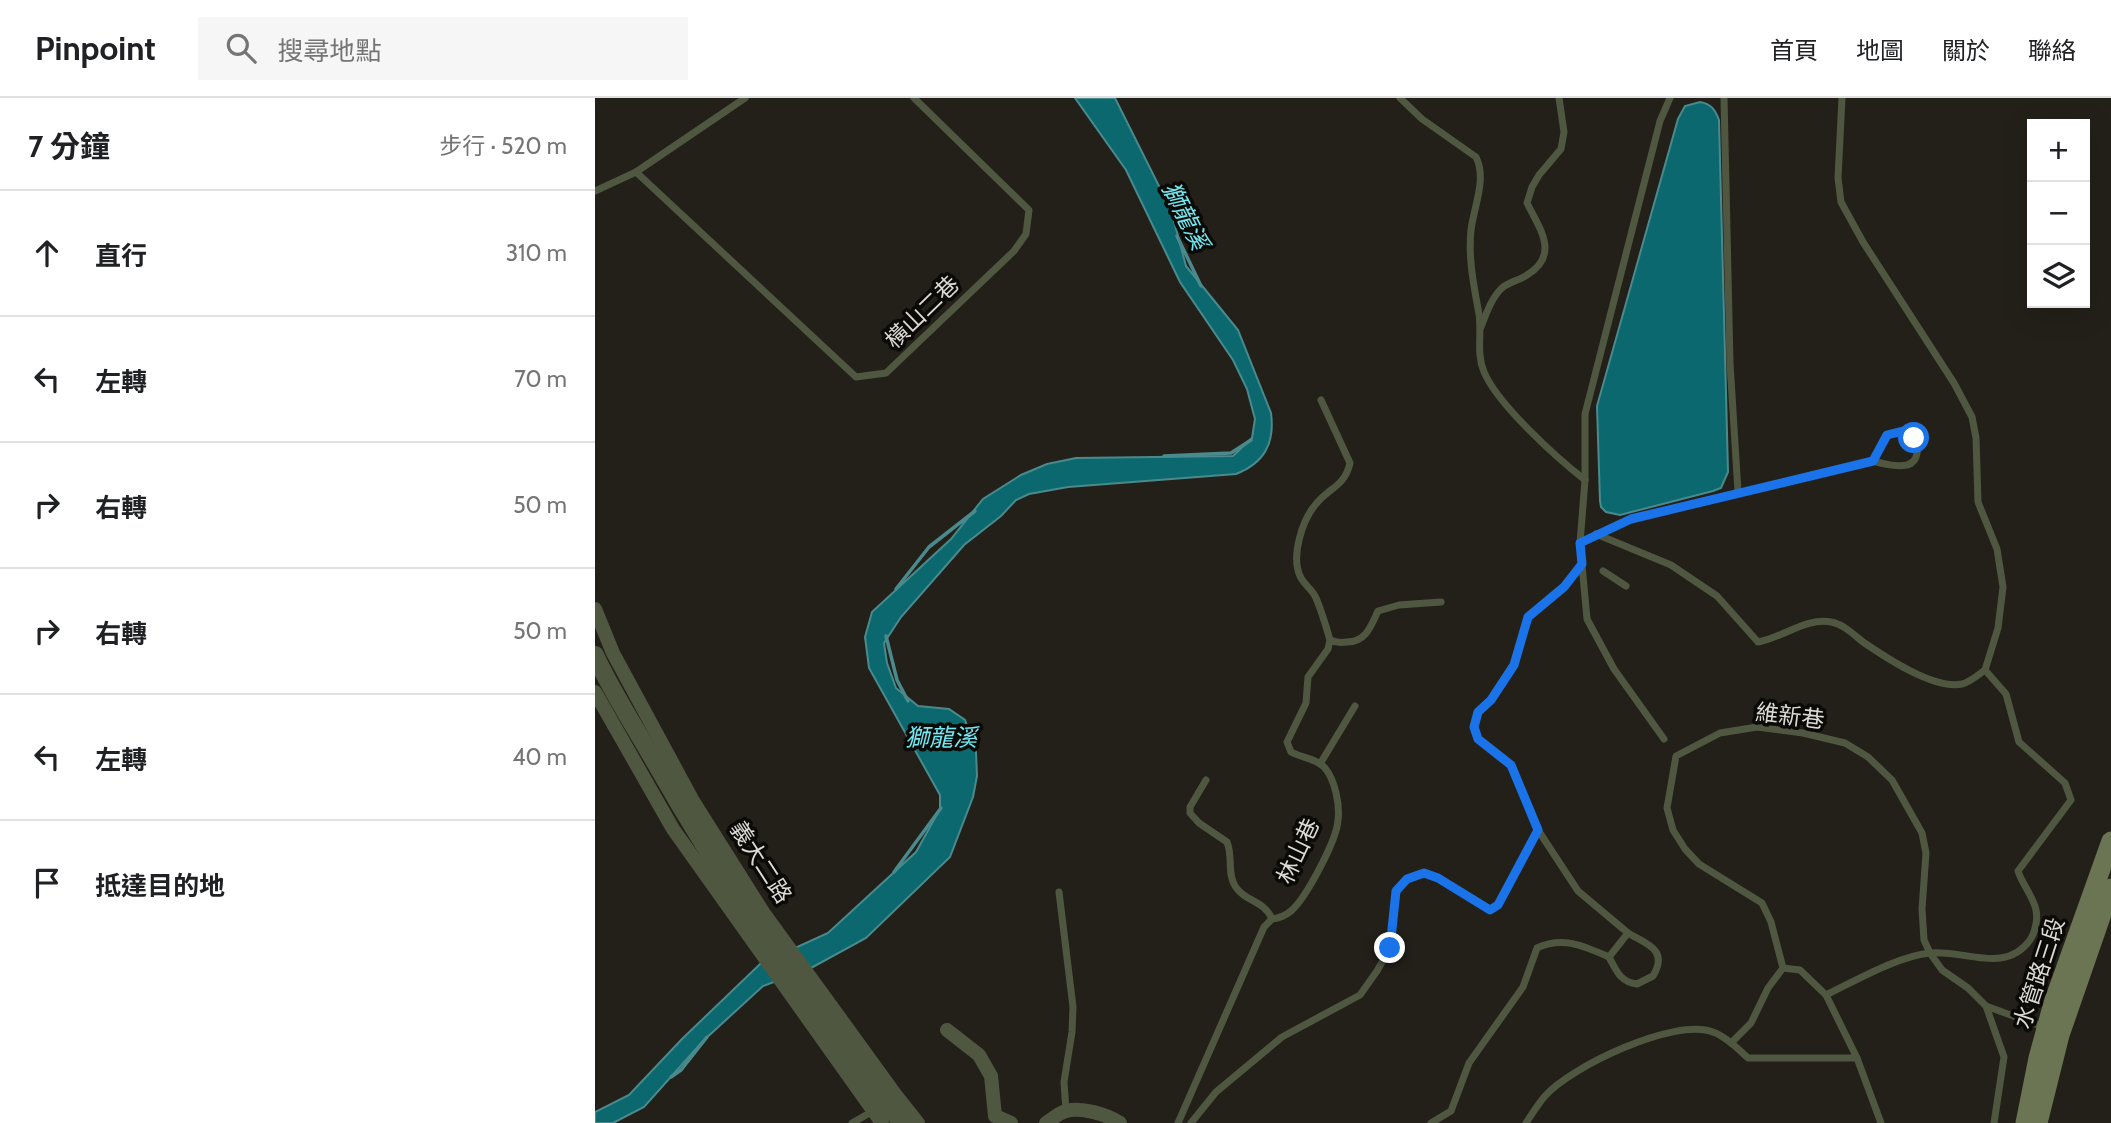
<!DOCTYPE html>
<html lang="zh-TW">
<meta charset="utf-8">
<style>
body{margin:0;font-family:Cabin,"Noto Sans TC",sans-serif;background:#f6f6f6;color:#202124}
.controls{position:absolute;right:21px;top:21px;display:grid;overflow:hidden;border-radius:0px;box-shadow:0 7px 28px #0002}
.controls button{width:63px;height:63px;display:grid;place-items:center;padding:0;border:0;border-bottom:2px solid #e0e0e0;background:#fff;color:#202124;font:35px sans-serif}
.stop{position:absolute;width:21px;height:21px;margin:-16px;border:5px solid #1a73e8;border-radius:50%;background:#fff}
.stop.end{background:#1a73e8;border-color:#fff;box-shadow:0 2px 7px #0008}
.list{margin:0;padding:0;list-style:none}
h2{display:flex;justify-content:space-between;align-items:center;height:91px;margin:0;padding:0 28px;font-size:30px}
h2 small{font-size:23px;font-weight:400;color:#757577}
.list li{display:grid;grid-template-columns:46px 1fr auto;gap:21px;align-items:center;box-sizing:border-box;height:126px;padding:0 28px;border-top:2px solid #e0e0e0}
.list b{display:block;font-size:26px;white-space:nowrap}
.list em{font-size:23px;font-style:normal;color:#757577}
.icon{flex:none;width:38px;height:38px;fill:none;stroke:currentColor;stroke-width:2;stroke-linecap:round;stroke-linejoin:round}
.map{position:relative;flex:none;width:1516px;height:1025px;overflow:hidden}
header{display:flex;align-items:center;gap:42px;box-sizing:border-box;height:98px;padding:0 35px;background:#fff;border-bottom:2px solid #e0e0e0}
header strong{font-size:33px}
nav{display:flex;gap:38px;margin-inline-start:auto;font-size:24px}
.search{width:490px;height:63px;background:#f6f6f6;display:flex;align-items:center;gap:18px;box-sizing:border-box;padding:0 24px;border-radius:0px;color:#757577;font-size:26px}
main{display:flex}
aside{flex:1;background:#fff}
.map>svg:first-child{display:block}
.water{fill:#0b686e;stroke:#4a8a8d;stroke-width:2}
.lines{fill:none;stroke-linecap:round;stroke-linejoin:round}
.stream{stroke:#4a8a8d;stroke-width:3.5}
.service{stroke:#505741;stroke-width:7}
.minor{stroke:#505741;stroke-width:14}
.tertiary{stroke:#505741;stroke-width:18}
.secondary{stroke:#6b7553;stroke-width:19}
.route{stroke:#1a73e8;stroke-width:9}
.labels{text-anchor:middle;stroke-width:7;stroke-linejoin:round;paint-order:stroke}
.street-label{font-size:23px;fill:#dcdad6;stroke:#0b0a07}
.water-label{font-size:24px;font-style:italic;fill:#72e8f2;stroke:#0b0a07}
</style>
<header>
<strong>Pinpoint</strong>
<div class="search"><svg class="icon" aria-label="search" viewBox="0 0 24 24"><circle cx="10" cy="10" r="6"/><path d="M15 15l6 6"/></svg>搜尋地點</div>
<nav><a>首頁</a><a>地圖</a><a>關於</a><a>聯絡</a></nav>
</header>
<main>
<aside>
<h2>7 分鐘<small>步行 · 520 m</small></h2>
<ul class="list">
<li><svg class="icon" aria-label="ahead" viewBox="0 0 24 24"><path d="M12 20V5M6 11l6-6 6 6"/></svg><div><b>直行</b></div><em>310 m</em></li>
<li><svg class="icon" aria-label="left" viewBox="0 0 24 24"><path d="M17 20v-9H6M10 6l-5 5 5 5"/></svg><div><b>左轉</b></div><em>70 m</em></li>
<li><svg class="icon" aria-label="right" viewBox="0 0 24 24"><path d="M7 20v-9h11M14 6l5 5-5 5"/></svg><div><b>右轉</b></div><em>50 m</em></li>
<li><svg class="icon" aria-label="right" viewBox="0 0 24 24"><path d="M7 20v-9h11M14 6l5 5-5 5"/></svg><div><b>右轉</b></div><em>50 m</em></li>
<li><svg class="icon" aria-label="left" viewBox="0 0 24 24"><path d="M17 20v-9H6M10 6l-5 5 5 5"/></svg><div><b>左轉</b></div><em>40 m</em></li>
<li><svg class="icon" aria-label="arrive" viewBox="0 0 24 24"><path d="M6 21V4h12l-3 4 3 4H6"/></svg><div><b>抵達目的地</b></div></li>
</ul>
</aside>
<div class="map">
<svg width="1516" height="1025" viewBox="0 0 1516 1025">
<rect width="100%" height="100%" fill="#232019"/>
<g class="water">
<path d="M480,0H520L576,112L591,168L643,232L676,315C680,346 669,365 641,376L473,389L434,396L421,402L406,418L369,447L306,519L289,545L292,565L301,590L323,608L354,611L370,622L381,654L382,678L378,699L355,759L271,840L216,870L168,888L108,943L49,1009L18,1025H0V1014L34,997L87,941L165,866L233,835L321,754L345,711V697L274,570L270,539L277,514L356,441L388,401L426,377L452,366L481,360L638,358L657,340L660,321L652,291L638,262L585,184L531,72Z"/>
<path d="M1105,4C1116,6 1120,11 1124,22L1133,374L1126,390L1118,393L1025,417L1011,414L1006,409L1005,403L1002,308L1083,21L1090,8Z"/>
</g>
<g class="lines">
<g class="stream">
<path d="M582,138L606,188"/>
<path d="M569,358L636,355L656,342"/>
<path d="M301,491L334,449L380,413"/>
<path d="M291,538L302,582L313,603"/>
<path d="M299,774L346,710"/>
<path d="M76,979L86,972L112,939"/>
</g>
<g class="service">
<path d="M805,0L827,21L881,59C892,81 879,108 876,132C873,160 879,189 884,216C887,236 881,255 889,274C903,307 962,360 990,382"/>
<path d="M1129,0L1135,265L1143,394"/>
<path d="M1247,0L1243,80L1246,104L1268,144L1359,285L1377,319L1381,340L1383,404L1402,451L1408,489L1403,530L1390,572"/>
<path d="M41,74L261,279L291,275L419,153L431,136L434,112L319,0"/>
<path d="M0,93L41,74L150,0"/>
<path d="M886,229C891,216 897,199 907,190C914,184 925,182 932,177C965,157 945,131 932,105L937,89L944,77L966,51L969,34L964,0"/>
<path d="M726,302L755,365C750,388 735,389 721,406C707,422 696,458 705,478C709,487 718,492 721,500C727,514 731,528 735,542C741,545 745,545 752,544C771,544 776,528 783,513L804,507L846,504"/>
<path d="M1001,436L1076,467L1122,498L1163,544C1187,540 1212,519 1236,524C1248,526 1258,536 1268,544C1290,559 1339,592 1367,586C1375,584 1383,577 1390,572L1411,596L1424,644L1470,685L1476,702L1423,773C1427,786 1438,798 1441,812C1443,821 1440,835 1435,842C1410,877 1369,851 1335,855C1303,858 1260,883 1231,897"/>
<path d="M985,445L1036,421L1278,363C1289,366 1300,369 1312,367C1324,364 1325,347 1318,339C1315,336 1311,335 1308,333L1292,337L1278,363"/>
<path d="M1008,473L1031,488"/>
<path d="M1069,641L1019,571L992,521L985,445L990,382V316L1065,23L1075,0"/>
<path d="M725,666L760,608"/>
<path d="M611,682L595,709V715L604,725L632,744C638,758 632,775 640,788C650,804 669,802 677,821"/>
<path d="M464,794L478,909L477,934L469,984L471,1013"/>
<path d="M1014,859C1021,872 1025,884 1042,886L1058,878C1074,851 1051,846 1033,835"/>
<path d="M1188,870L1176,824L1167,805L1104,766L1090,751L1078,732L1072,710L1081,658L1125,635L1162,629L1208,635L1250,645L1273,659L1297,682L1327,735L1331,755L1327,811L1329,842L1335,855L1347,872L1373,890L1391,908L1451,930"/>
<path d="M1391,908L1409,959L1399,1025"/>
<path d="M1136,945L1156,925L1173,890L1188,870L1205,872L1231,897L1262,960L1286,1025"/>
<path d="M257,1025L280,1012"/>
<path d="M583,1025L669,829L677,821C685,820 690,818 696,813C711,800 742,742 743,722C745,707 740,682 730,670C721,660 707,660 696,654L692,644L711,605L713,579L733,551L735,542"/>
<path d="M596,1025L621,994L687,939L765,897L782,873L795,850L801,793L812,781L829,775L843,780L895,812L903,807L943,732"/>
<path d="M836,1025L856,1013L874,965L928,889L942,850C968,838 989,848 1014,859L1033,835L983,793L943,732L916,667L883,641L879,629L883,614L896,602L919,567L933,519L969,489L987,466"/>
<path d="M931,1025C937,1016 943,1006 950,998C975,969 1080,919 1118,934C1131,939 1142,950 1153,960H1262"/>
</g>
<g class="minor">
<path d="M0,511L18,555L98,703L168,814L300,996L323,1025"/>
<path d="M0,594L78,731L287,1025"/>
<path d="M352,932L384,957L396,978L400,1018L416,1025"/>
<path d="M451,1025C457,1021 464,1015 471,1013C487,1009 511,1016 525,1025"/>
</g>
<path class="tertiary" d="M0,557C16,592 38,626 57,659C130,788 214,911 307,1025"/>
<g class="secondary">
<path d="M1430,1025L1443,960L1458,905L1516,743"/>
<path d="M1443,1025L1465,937L1516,790"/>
</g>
</g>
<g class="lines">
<path class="route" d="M795,850L801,793L812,781L829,775L843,780L895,812L903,807L943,732L916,667L883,641L879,629L883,614L896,602L919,567L933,519L969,489L987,466L985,445L1036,421L1278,363L1292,337L1308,333L1319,340"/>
</g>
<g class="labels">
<g class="street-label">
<text transform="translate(327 214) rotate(-44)" y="8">橫山二巷</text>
<text transform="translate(1195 618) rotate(7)" y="8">維新巷</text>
<text transform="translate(703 753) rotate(-65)" y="8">林山巷</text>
<text transform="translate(166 764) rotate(57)" y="8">義大二路</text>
<text transform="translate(1444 875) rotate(-72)" y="8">水管路三段</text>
</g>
<g class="water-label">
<text transform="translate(590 118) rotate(63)" y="8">獅龍溪</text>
<text x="346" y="648">獅龍溪</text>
</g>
</g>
</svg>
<div class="controls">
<button>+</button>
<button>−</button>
<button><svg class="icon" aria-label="layers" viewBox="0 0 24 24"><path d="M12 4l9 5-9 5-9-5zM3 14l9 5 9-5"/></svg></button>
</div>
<div class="stop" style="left:1319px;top:340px"></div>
<div class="stop end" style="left:795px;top:850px"></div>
</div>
</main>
